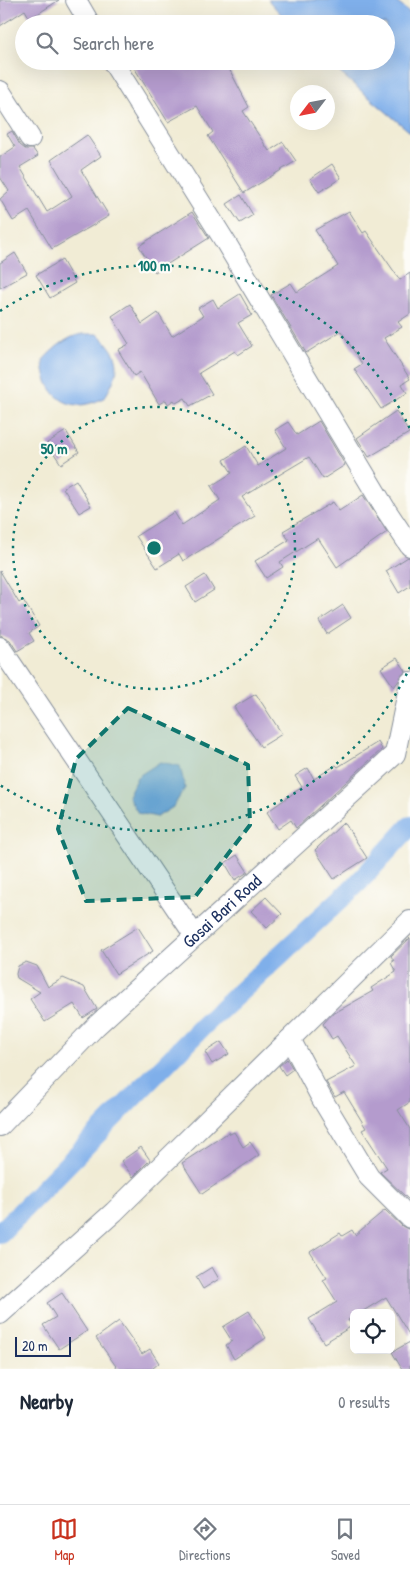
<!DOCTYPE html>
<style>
body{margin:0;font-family:"Patrick Hand",sans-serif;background:#f2f2f3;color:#1f2937}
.controls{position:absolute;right:15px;bottom:15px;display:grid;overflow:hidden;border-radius:8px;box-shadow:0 5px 20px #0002}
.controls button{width:45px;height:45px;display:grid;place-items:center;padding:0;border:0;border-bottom:1px solid #e0e1e3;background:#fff;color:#1f2937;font:25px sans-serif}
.compass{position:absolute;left:290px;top:85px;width:45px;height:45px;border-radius:50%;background:#fff;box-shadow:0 5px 20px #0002;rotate:238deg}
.scale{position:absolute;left:15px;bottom:12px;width:56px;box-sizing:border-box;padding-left:5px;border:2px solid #1b2f5e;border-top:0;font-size:14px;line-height:18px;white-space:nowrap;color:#1b2f5e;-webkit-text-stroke:4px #fdfcf7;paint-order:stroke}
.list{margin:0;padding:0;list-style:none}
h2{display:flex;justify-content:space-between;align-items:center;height:65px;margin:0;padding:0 20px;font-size:21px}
h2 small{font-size:16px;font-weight:400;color:#747a83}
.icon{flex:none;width:28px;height:28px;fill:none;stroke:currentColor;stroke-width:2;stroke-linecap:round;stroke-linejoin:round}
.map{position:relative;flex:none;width:410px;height:1369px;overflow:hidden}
.search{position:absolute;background:#fff;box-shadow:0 5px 20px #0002;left:15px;right:15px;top:15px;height:55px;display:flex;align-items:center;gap:12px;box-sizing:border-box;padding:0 18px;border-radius:28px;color:#747a83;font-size:19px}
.sheet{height:135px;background:#fff}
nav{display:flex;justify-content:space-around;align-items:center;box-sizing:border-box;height:70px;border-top:1px solid #e0e1e3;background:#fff;font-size:14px;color:#747a83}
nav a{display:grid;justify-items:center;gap:2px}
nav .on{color:#c8321e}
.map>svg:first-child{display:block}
.water{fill:#7fafea;stroke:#4d6fa4}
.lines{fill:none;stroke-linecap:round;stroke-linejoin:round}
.canal{stroke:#7fafea;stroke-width:20}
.building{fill:#b49bcd}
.minor-casing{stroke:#868e9a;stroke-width:22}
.minor{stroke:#fff;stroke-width:20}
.marked{fill:#0f766e;fill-opacity:0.2;stroke:#0f766e;stroke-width:4;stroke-dasharray:10 6;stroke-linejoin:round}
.ring{fill:none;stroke:#0f766e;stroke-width:2.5;stroke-dasharray:2.5 5}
.labels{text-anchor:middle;stroke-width:4.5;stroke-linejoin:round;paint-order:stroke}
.street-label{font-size:18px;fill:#1b2f5e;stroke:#fdfcf7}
.centre{fill:#0f766e;stroke:#fdfcf7;stroke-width:2.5}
.ring-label{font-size:15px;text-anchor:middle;font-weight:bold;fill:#0f766e;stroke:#fdfcf7;stroke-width:4.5;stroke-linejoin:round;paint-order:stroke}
</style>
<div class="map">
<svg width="410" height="1369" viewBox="0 0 410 1369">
<rect width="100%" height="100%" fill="#fdfcf7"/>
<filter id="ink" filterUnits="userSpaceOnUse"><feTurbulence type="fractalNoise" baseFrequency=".02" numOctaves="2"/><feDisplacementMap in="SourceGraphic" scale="10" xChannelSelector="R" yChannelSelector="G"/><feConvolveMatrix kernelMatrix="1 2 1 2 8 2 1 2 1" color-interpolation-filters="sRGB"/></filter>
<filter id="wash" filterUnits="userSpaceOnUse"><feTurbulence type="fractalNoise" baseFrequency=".0096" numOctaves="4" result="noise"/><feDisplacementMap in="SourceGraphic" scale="20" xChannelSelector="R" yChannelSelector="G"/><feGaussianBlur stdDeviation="1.12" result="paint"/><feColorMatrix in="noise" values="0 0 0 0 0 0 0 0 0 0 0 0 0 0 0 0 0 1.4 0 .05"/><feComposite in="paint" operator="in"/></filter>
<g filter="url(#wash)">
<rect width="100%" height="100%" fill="#f1ecd5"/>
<g class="water">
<path d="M268,0H394L410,13V132L326,61H386V24H290Z"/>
<path d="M83,334H98C122,357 122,368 105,397C71,417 44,397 43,360C53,349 67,336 83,334Z"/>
<path d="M160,762L180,766L185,788L173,807L157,817L138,813L128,796L137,777Z"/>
</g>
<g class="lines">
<path class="canal" d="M0,1233L204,1025L358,883L410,826"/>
</g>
<g id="blocks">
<g class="building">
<path d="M0,0H59L30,19L25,10L0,26Z"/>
<path d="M130,61H225L249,107L243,111L269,151L283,142L296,161L244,193L208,136L213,132L197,106L168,122Z"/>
<path d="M12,131L20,145L25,149H33L38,156L20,167L47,212L72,196L51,160L87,135L101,156L81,170L109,216L52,249L29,211L13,221L0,199L9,191L0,177V157L15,147L7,134Z"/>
<path d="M332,164L341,178L319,192L310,179Z"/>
<path d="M241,195L253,215L240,223L227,204Z"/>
<path d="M349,211L363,233L366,231L400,280L410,273V314L398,322L402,327L384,338L410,379L402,384L407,393L381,409L354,369L362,364L341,331L306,353L271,295L291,283L297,292L338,266L315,230Z"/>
<path d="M192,212L209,238L155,272L139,246Z"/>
<path d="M15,253L27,273L0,288V263Z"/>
<path d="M62,260L75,283L50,298L36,275Z"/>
<path d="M240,294L252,315L238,323L252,346L238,355L235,351L199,373L212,394L190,406L185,398L176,403L174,400L168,404L166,400L159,404L140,372L134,376L118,350L129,344L112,316L130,304L142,324L158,313L172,336L203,316L198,308L213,299L218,308Z"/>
<path d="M396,411L409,433L369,457L357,438Z"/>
<path d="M319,421L345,465L323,479L309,457L242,497L255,516L183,561L179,554L157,568L136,536L174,512L182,525L220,500L211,486L232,473L224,460L246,446L258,466L286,448L275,430L288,422L297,435Z"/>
<path d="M66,431L79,452L61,464L47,443Z"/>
<path d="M76,480L91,506L79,513L63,488Z"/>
<path d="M363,495L387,532L337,567L318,538L280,562L283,567L266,578L255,561L289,540L283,531L333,502L339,511Z"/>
<path d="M408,557L410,558V586L399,593L386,571Z"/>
<path d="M0,571L19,603L23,600L39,626L29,633L34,641L17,651L10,640L0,635Z"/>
<path d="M205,575L214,590L195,602L186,587Z"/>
<path d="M343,605L351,618L327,634L319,621Z"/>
<path d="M397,658L406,671L394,687L381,668Z"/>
<path d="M256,694L282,734L261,747L234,707Z"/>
<path d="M378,742L382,749L296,828L291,820L278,829L267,812L302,787L295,776L308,768L314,779L336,765L338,767Z"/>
<path d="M344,822L367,858L334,879L315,850Z"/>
<path d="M237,855L248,872L235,880L225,863Z"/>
<path d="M266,897L282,914L267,928L251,911Z"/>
<path d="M138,927L153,951L116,974L101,950Z"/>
<path d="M410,938V1102L398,1110L410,1129V1201L380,1172L387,1168L362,1130L366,1128L344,1092L335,1097L326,1082L356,1066L337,1036L332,1039L323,1024L331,1015L373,991L371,988L396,972L391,963L394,961L391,956Z"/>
<path d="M26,962L37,966L48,987L63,978L84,987L97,1009L83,1018L74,1004L45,1022L30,999L40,992L17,978L16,974L18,966Z"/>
<path d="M221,1042L229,1054L212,1064L205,1052Z"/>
<path d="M287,1059L293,1069L285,1075L279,1066Z"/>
<path d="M229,1132L230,1134L234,1132L243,1147L250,1142L259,1155L202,1194L182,1163Z"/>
<path d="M141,1147L150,1160L133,1177L121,1161Z"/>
<path d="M385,1210L402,1226L410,1230V1336L386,1297L360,1313H354V1317L348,1320L352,1326L324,1343L309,1319L337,1302L323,1280L327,1278L310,1252L340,1233L342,1236L352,1230L355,1235Z"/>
<path d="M212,1267L219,1279L203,1289L196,1277Z"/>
<path d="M62,1293L87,1331L59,1349L43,1325L56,1317L47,1303Z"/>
<path d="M249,1311L266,1338L234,1359L226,1345L232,1341L223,1327Z"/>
<path d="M119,1321L142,1354L150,1349L159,1363L152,1369H118L96,1338Z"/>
<path d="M410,1342V1369H402L392,1352Z"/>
</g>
</g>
</g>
<g filter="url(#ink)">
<use href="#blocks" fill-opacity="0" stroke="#868e9a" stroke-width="1"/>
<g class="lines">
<defs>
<g id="minor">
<path d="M76,0L90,24"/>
<path d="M112,61L226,243L386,510L410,546"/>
<path d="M0,91L30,138"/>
<path d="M0,647L195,936"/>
<path d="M290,1039L322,1099L369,1177L410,1218"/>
<path id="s1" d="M0,1126L96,1026L395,754L410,682"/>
<path d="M0,1314L114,1212L410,921"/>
</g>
</defs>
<use href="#minor" class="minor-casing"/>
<use href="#minor" class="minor"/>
</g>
</g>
<path class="marked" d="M128,708L248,765L250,825L195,897L86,901L58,829L76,759Z"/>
<g class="ring">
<circle cx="154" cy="548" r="141"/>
<path d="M410 667A282 282 0 0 1 0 785M0 311A282 282 0 0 1 410 429"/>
</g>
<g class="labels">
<g class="street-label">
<text dy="6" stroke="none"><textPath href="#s1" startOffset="309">Gosai Bari Road</textPath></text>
</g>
</g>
<circle cx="154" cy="548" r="8" class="centre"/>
<g class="ring-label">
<text x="154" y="271">100 m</text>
<text x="54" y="454">50 m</text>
</g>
</svg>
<div class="controls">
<button><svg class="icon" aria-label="locate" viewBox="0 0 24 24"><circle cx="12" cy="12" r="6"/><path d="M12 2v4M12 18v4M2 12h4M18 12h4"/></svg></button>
</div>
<svg class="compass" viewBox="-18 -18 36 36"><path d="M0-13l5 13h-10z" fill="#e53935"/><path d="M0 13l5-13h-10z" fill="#747a83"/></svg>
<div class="scale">20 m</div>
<div class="search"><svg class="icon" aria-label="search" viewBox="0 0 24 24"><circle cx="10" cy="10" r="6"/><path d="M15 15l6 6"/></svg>Search here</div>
</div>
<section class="sheet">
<h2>Nearby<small>0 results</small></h2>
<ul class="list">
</ul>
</section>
<nav>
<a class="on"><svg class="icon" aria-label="map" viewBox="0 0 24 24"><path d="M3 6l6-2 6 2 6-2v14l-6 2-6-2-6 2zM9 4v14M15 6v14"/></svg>Map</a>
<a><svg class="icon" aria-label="directions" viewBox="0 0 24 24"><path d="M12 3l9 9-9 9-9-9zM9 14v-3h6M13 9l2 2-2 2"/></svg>Directions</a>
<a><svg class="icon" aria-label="saved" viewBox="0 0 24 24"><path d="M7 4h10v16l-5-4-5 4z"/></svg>Saved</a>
</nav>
